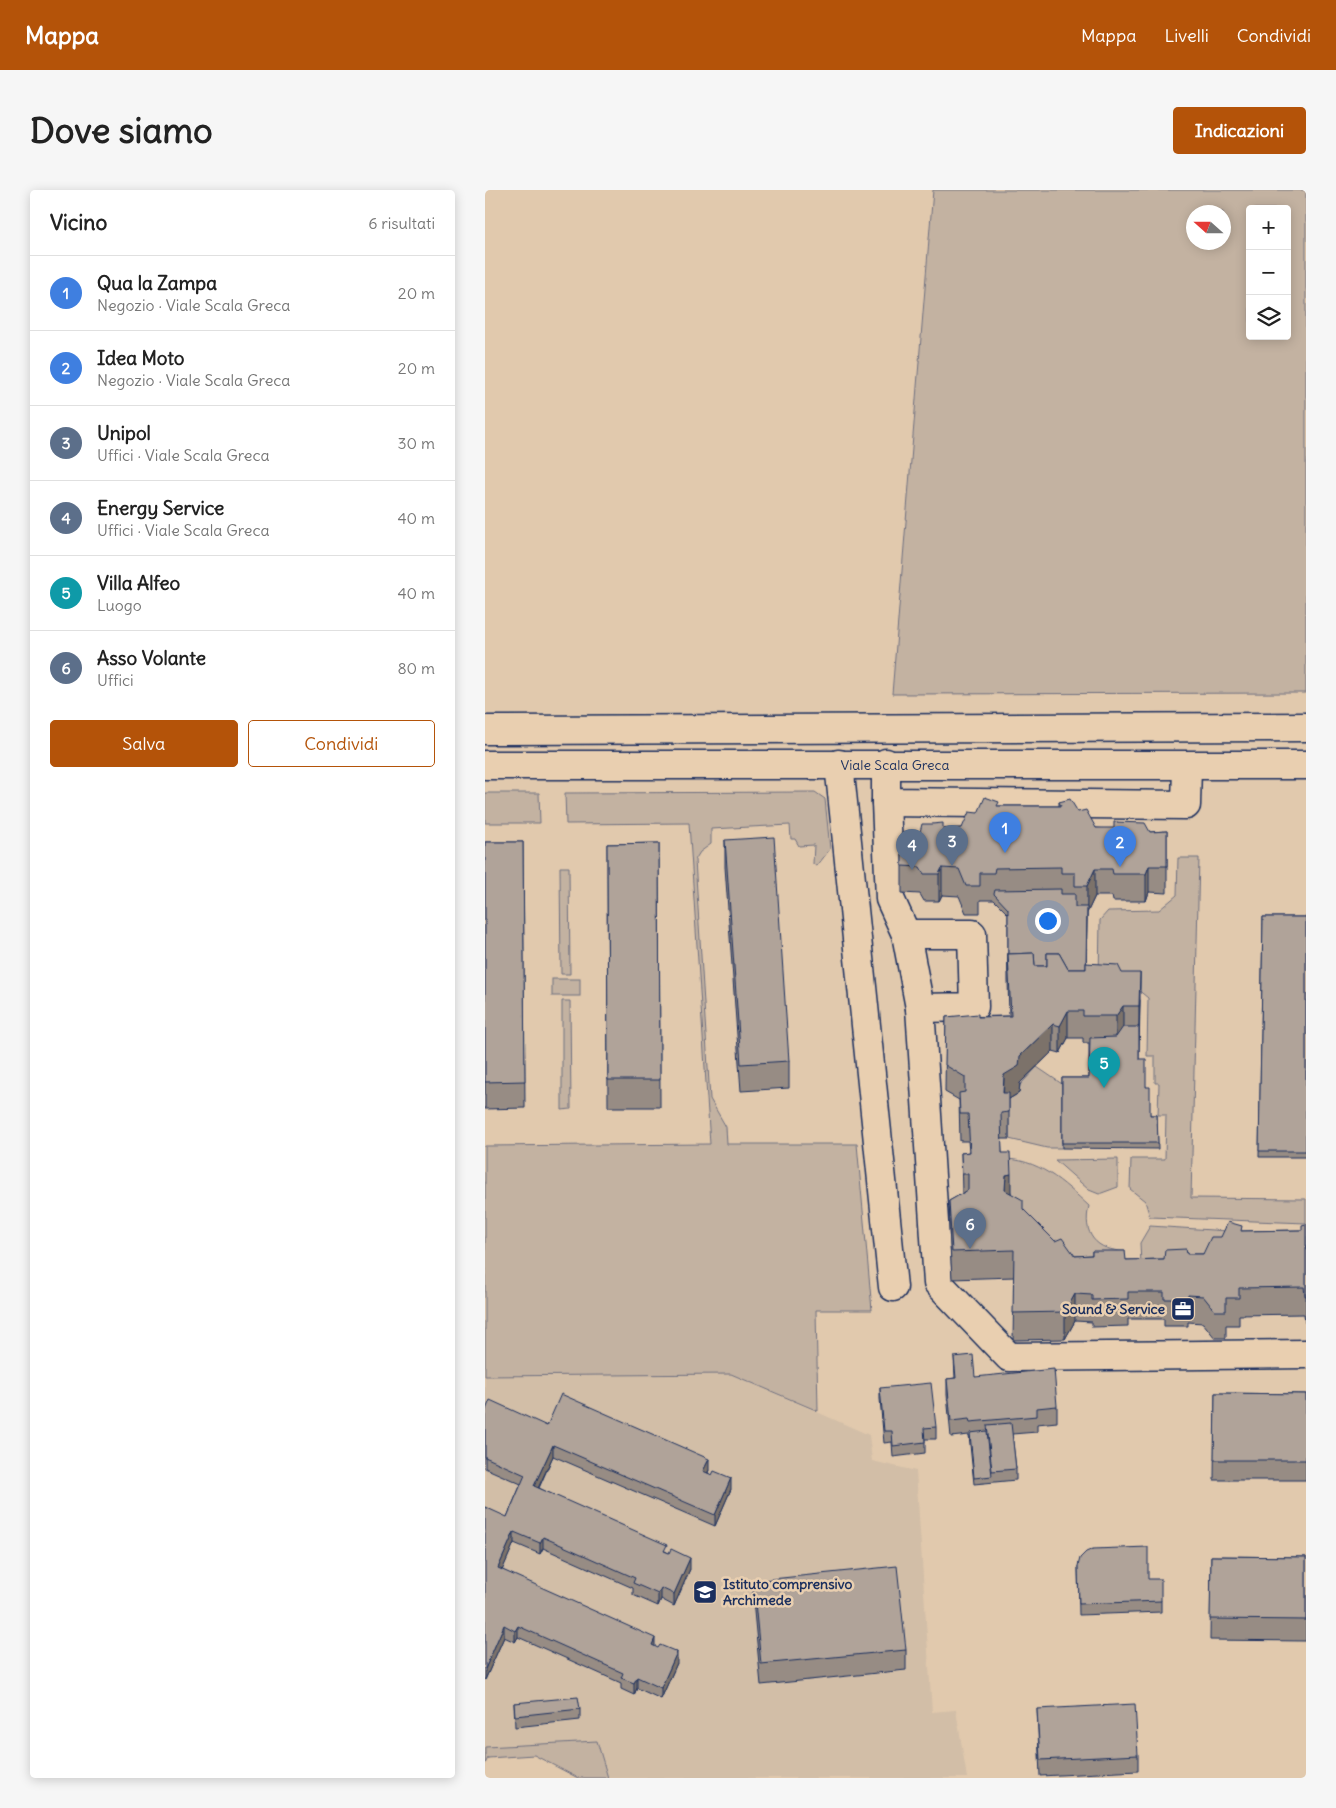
<!DOCTYPE html>
<html lang="it">
<meta charset="utf-8">
<style>
body{margin:0;font-family:Delius,sans-serif;background:#f6f6f6;color:#222}
.controls{position:absolute;right:15px;top:15px;display:grid;overflow:hidden;border-radius:5px;box-shadow:0 2px 12px #0003}
.controls button{width:45px;height:45px;display:grid;place-items:center;padding:0;border:0;border-bottom:1px solid #e0e0e0;background:#fff;color:#222;font:25px sans-serif}
.compass{position:absolute;left:701px;top:15px;width:45px;height:45px;border-radius:50%;background:#fff;box-shadow:0 2px 12px #0003;rotate:291deg}
.you{position:absolute;left:562px;top:730px;width:18px;height:18px;margin:-12px;border:4px solid #fff;border-radius:50%;background:#1a73e8;box-shadow:0 0 0 8px #1a73e833}
.badge{display:grid;place-items:center;width:32px;height:32px;border-radius:50%;background:#b45309;color:#fff;font-size:16px;font-weight:700}
.pin{position:absolute;translate:-50% -41px;filter:drop-shadow(0 1px 2px #0008)}
.pin::after{content:'';position:absolute;top:26px;width:18px;height:15px;background:inherit;clip-path:polygon(0 0,100% 0,50% 100%)}
.list{margin:0;padding:0;list-style:none}
h2{display:flex;justify-content:space-between;align-items:center;height:65px;margin:0;padding:0 20px;font-size:21px}
h2 small{font-size:16px;font-weight:400;color:#767676}
.list li{display:grid;grid-template-columns:32px 1fr auto;gap:15px;align-items:center;box-sizing:border-box;height:75px;padding:0 20px;border-top:1px solid #e0e0e0}
.list b{display:block;font-size:19px;white-space:nowrap}
.list p{margin:0;font-size:16px;white-space:nowrap;color:#767676}
.list em{font-size:16px;font-style:normal;color:#767676}
.actions{display:flex;gap:10px;padding:15px 20px}
.actions a{flex:1;padding:11px 0;border:1px solid #b45309;border-radius:5px;text-align:center;font-size:18px;color:#b45309}
.actions .main{background:#b45309;color:#fff}
.icon{flex:none;width:28px;height:28px;fill:none;stroke:currentColor;stroke-width:2;stroke-linecap:round;stroke-linejoin:round}
.map{position:relative;flex:none;width:821px;height:1588px;overflow:hidden;border-radius:5px}
header{display:flex;align-items:center;gap:30px;box-sizing:border-box;height:70px;padding:0 25px;background:#b45309;color:#fff}
header strong{font-size:24px}
nav{display:flex;gap:28px;margin-inline-start:auto;font-size:18px}
.intro{display:flex;align-items:center;justify-content:space-between;box-sizing:border-box;height:120px;padding:0 30px}
h1{margin:0;font-size:35px}
.button{padding:12px 22px;border-radius:5px;background:#b45309;color:#fff;font-size:18px;font-weight:700}
main{display:flex;gap:30px;padding:0 30px}
aside{flex:1;background:#fff;border-radius:5px;box-shadow:0 2px 12px #0003}
.map>svg:first-child{display:block}
.built{fill:#d2bea7}
.green{fill:#c3b2a1;stroke:#6f7080;fill-rule:evenodd}
.lines{fill:none;stroke-linecap:round;stroke-linejoin:round}
.minor-casing{stroke:#1b2f5e;stroke-width:31}
.major-casing{stroke:#1b2f5e;stroke-width:31}
.minor{stroke:#e9cfb0;stroke-width:28}
.major{stroke:#e9cfb0;stroke-width:28}
.wall{fill:#978c84;stroke:#1b2f5e}
.shaded-wall{fill:#7b726b;stroke:#1b2f5e}
.building{fill:#b0a399;stroke:#1b2f5e}
.labels{text-anchor:middle;stroke-width:5;stroke-linejoin:round;paint-order:stroke}
.street-label{font-size:14px;fill:#1b2f5e;stroke:#e9cfb0}
.poi-label{font-size:14px;font-weight:bold;fill:#1b2f5e;stroke:#e9cfb0;text-anchor:end}
</style>
<header>
<strong>Mappa</strong>
<nav><a>Mappa</a><a>Livelli</a><a>Condividi</a></nav>
</header>
<div class="intro"><h1>Dove siamo</h1><a class="button">Indicazioni</a></div>
<main>
<aside>
<h2>Vicino<small>6 risultati</small></h2>
<ul class="list">
<li><span class="badge" style="background:#3f7fe0">1</span><div><b>Qua la Zampa</b><p>Negozio · Viale Scala Greca</p></div><em>20 m</em></li>
<li><span class="badge" style="background:#3f7fe0">2</span><div><b>Idea Moto</b><p>Negozio · Viale Scala Greca</p></div><em>20 m</em></li>
<li><span class="badge" style="background:#5c6f8a">3</span><div><b>Unipol</b><p>Uffici · Viale Scala Greca</p></div><em>30 m</em></li>
<li><span class="badge" style="background:#5c6f8a">4</span><div><b>Energy Service</b><p>Uffici · Viale Scala Greca</p></div><em>40 m</em></li>
<li><span class="badge" style="background:#0f9aa8">5</span><div><b>Villa Alfeo</b><p>Luogo</p></div><em>40 m</em></li>
<li><span class="badge" style="background:#5c6f8a">6</span><div><b>Asso Volante</b><p>Uffici</p></div><em>80 m</em></li>
</ul>
<div class="actions"><a class="main">Salva</a><a>Condividi</a></div>
</aside>
<div class="map">
<svg width="821" height="1588" viewBox="0 0 821 1588">
<rect width="100%" height="100%" fill="#e1c9ad"/>
<filter id="ink" filterUnits="userSpaceOnUse"><feTurbulence type="fractalNoise" baseFrequency=".02" numOctaves="2"/><feDisplacementMap in="SourceGraphic" scale="10" xChannelSelector="R" yChannelSelector="G"/><feConvolveMatrix kernelMatrix="1 2 1 2 8 2 1 2 1" color-interpolation-filters="sRGB"/></filter>
<g filter="url(#ink)">
<path class="built" d="M246,1184L384,1245L387,1271L431,1281L447,1522L471,1520L482,1588H123L112,1551L0,1557V1186Z"/>
<g class="green">
<path d="M448,0H821V503L407,504ZM765,19H802V146H765ZM708,22H738V52H708Z"/>
<path d="M330,602L340,609L345,659L332,676L328,674L329,655L314,656L310,649H306L305,635L226,639V654L215,662L210,670L225,909L241,937L242,954H372L387,1120H331L333,1221L246,1184L0,1186V956L225,954L204,633L81,634L80,603Z"/>
<path d="M0,603H54L55,633H0Z"/>
<path d="M693,668H714L706,1008L821,1009V1033L665,1027L660,1011L645,999L646,969H680L681,925H673L674,893H670V866H662L663,808L641,790L614,789L615,730L623,721L674,720L692,705Z"/>
<path d="M75,677H84L85,784H76Z"/>
<rect x="67" y="789" width="28" height="17"/>
<path d="M77,811H85L86,919L77,920Z"/>
<path d="M552,877L577,894V958H562L524,949V930L519,912Z"/>
<path d="M516,969C553,968 578,992 604,1016C597,1044 611,1061 640,1061V1088H607L520,1027Z"/>
<path d="M633,969V997L614,1004L604,1000L570,970Z"/>
<path d="M665,1036L821,1046V1061L657,1096L655,1053Z"/>
<path d="M112,1551L123,1588H93L49,1565L3,1568L0,1574V1557Z"/>
</g>
<g class="lines">
<defs>
<g id="minor">
<path d="M401,573V612L701,615L702,576"/>
<path d="M354,574L408,1097"/>
<path d="M401,612L405,709L421,744L435,818L453,1093L524,1167L821,1164"/>
<path d="M421,744H487L489,817L435,818"/>
</g>
<g id="major">
<path d="M0,540L821,537"/>
<path id="s1" d="M0,575H821"/>
</g>
</defs>
<use href="#minor" class="minor-casing"/>
<use href="#major" class="major-casing"/>
<use href="#minor" class="minor"/>
<use href="#major" class="major"/>
</g>
<g class="wall">
<path d="M574,612L593,622L611,638L665,642L682,641V703L664,702L661,711H628L627,706H610L602,723L601,773L637,783L655,810L654,869L661,897L665,925H672L673,959L577,958V888H604V853H598V848H583L575,863L568,861L535,893L534,903L524,909V949H516L517,963L526,1003L538,1019L570,1051L590,1066L607,1065V1061L641,1070L679,1069L702,1064H718L736,1047L757,1041L817,1040L821,1034V1133H820L819,1124L754,1125V1135H741V1148H730L718,1133L703,1132V1136H679V1129H643V1136L607,1137V1132L590,1131L580,1149L528,1150L529,1087L467,1089L464,1038V1011L477,1004L476,963L484,962L483,951H475L474,910L460,902L461,827L524,826L523,791V724L509,710H495V723H481L474,706L457,705L454,711H439L435,704L417,703V643L435,642L458,639L477,638L493,623L514,616H574Z"/>
<path d="M240,650L304,871V898L256,901L240,677Z"/>
<path d="M0,652H38L40,918L0,919Z"/>
<path d="M174,653L175,917H123L122,654Z"/>
<path d="M778,727H821V967H774Z"/>
<path d="M469,1167L490,1187L572,1216V1232L552,1234V1242L527,1244L531,1279V1290L489,1294L484,1245L466,1247L462,1205V1189L470,1188Z"/>
<path d="M395,1198L451,1237V1249H440V1263L408,1267L407,1252L399,1253L395,1209Z"/>
<path d="M730,1203L821,1204V1290H729Z"/>
<path d="M0,1222L62,1236L224,1280L223,1283L246,1299L230,1336L68,1266L54,1298L182,1362L205,1379L189,1416L176,1409L173,1416L148,1405V1398L58,1358L55,1364L29,1353L17,1380L170,1457L192,1473L176,1509L152,1498L149,1505L136,1499V1493L33,1447L30,1452L19,1447L0,1490L22,1327L36,1294L0,1278Z"/>
<path d="M726,1366L821,1367V1451L725,1450Z"/>
<path d="M593,1376L663,1389L676,1411V1422L594,1425Z"/>
<path d="M268,1391L421,1460V1480L276,1495L268,1411Z"/>
<path d="M29,1513L95,1519V1530L30,1537Z"/>
<path d="M552,1519L653,1565V1581L555,1586Z"/>
</g>
<g class="shaded-wall">
<path d="M664,676V702L661,711V684Z"/>
<path d="M457,678V705L454,711V684Z"/>
<path d="M610,679V706L602,723L601,806L602,696Z"/>
<path d="M655,783V810L654,843V816Z"/>
<path d="M638,816V843L631,853V826Z"/>
<path d="M583,821V848L575,863V836Z"/>
<path d="M568,834V861L535,893L534,903L519,912L518,922L519,885L535,866Z"/>
<path d="M526,984V1011L520,1000L521,985Z"/>
<path d="M590,1104V1131L580,1149V1122Z"/>
<path d="M68,1255V1266L49,1307V1296Z"/>
<path d="M224,1269V1280L218,1292V1281Z"/>
<path d="M246,1288V1299L230,1336V1325Z"/>
<path d="M29,1342V1353L13,1390V1378Z"/>
<path d="M58,1347V1358L55,1364V1353Z"/>
<path d="M205,1368V1379L189,1416V1404Z"/>
<path d="M176,1398V1409L173,1416V1404Z"/>
<path d="M19,1435V1447L0,1490V1479Z"/>
<path d="M33,1436V1447L30,1452V1441Z"/>
<path d="M170,1448V1459L167,1455Z"/>
<path d="M192,1462V1473L176,1509V1498Z"/>
<path d="M152,1487V1498L149,1505V1493Z"/>
</g>
<g class="building">
<path d="M500,607L514,612L512,616H576L574,612L585,609L593,622L601,620L611,638H629V632L660,633L665,642L682,641V676H664L661,684H628L627,679H610L602,696H590V683H576V677L510,678L509,683H495V696H481L474,679L457,678L454,684H439L435,677L417,676V643L435,642L437,634H447L458,633V639L477,638L484,622L493,623Z"/>
<path d="M289,647L304,871L256,874L240,650Z"/>
<path d="M0,652H38L40,891L0,892Z"/>
<path d="M174,653L175,890H123L122,654Z"/>
<path d="M576,699V704H590V717H602L601,779H583L574,763H562V776H550L549,763L523,764V783V719L509,704L510,700Z"/>
<path d="M778,727H821V961H774Z"/>
<path d="M549,763L550,776H562V763H574L583,779H601V773L633,775L637,783H655L654,816H638L631,826H598V821H583L575,836L568,834L535,866L534,876L519,885L518,903H524V922L516,923L517,963H525L526,984L521,985L520,1000L538,1010V1019L570,1051L577,1048L590,1066L607,1065V1061H640L641,1070L679,1069L680,1060L701,1059L702,1064H718L726,1047H736L743,1032L757,1036L756,1041L817,1040V1035L821,1034V1106H820L819,1097L754,1098V1108H741V1121H730L718,1106L703,1105V1109H679V1102H643V1109L607,1110V1105L590,1104L580,1122L528,1123L529,1060L467,1062L464,1011L483,1000V984H477L476,963L485,962L483,924H475L474,903L480,902V887L460,875L461,827L493,824V827L526,826L523,764Z"/>
<path d="M638,837H654V869H661V897H665V925H672L673,953H577V888H604L605,848L631,847Z"/>
<path d="M488,1165L490,1187L569,1179L572,1216L552,1218V1226L485,1232L484,1229L466,1231L462,1189L471,1188L469,1167Z"/>
<path d="M446,1193L451,1237L439,1238L440,1252L408,1256L407,1241H399L395,1198Z"/>
<path d="M730,1203L821,1204V1270H729Z"/>
<path d="M76,1204L224,1269L218,1281L227,1285L229,1281L246,1288L230,1325L68,1255L49,1296L182,1355L179,1361L184,1363L186,1359L205,1368L189,1404L176,1398L173,1404L148,1393L150,1388L58,1347L55,1353L29,1342L13,1378L170,1448L167,1455L173,1458L175,1455L192,1462L176,1498L152,1487L149,1493L136,1488L138,1483L33,1436L30,1441L19,1435L0,1479V1317L22,1327L40,1285L0,1267V1222L5,1210L62,1236Z"/>
<path d="M526,1233L531,1279L507,1281L502,1235Z"/>
<path d="M502,1241L507,1286L489,1288L485,1243Z"/>
<path d="M663,1357V1389H676V1411L594,1414L593,1376L595,1368L601,1362L608,1359Z"/>
<path d="M726,1366L821,1367V1430L725,1429Z"/>
<path d="M412,1376L421,1460L276,1474L268,1391Z"/>
<path d="M93,1507L95,1519L30,1526L29,1513Z"/>
<path d="M650,1514L653,1565L555,1570L552,1519Z"/>
</g>
</g>
<defs>
<symbol id="office-square" viewBox="-11 -11 22 22"><rect x="-9" y="-9" width="18" height="18" rx="4" fill="#1b2f5e" stroke="#e9cfb0"/><path d="M-6-3h4V-5.5h4V-3h4V5H-6ZM-1-4.5V-3h2v-1.5ZM-6 0V1H6V0Z" fill="#fff"/></symbol>
<symbol id="school-square" viewBox="-11 -11 22 22"><rect x="-9" y="-9" width="18" height="18" rx="4" fill="#1b2f5e" stroke="#e9cfb0"/><path d="M0-5L7-2L0 1L-7-2ZM-4 1L0 2.5L4 1V4Q0 6-4 4Z" fill="#fff"/></symbol>
</defs>
<g fill-rule="evenodd">
<use href="#office-square" x="684" y="1105" width="28" height="28"/>
<use href="#school-square" x="206" y="1388" width="28" height="28"/>
</g>
<g class="labels">
<g class="street-label">
<text dy="5" stroke="none"><textPath href="#s1" startOffset="410">Viale Scala Greca</textPath></text>
</g>
<g class="poi-label">
<text x="680" y="1124">Sound &amp; Service</text>
<text x="238" y="1399" text-anchor="start">Istituto comprensivo<tspan x="238" dy="16">Archimede</tspan></text>
</g>
</g>
</svg>
<div class="controls">
<button>+</button>
<button>−</button>
<button><svg class="icon" aria-label="layers" viewBox="0 0 24 24"><path d="M12 4l9 5-9 5-9-5zM3 14l9 5 9-5"/></svg></button>
</div>
<svg class="compass" viewBox="-18 -18 36 36"><path d="M0-13l5 13h-10z" fill="#e53935"/><path d="M0 13l5-13h-10z" fill="#767676"/></svg>
<div class="you"></div>
<div class="pin badge" style="left:520px;top:663px;background:#3f7fe0">1</div>
<div class="pin badge" style="left:635px;top:677px;background:#3f7fe0">2</div>
<div class="pin badge" style="left:467px;top:676px;background:#5c6f8a">3</div>
<div class="pin badge" style="left:427px;top:680px;background:#5c6f8a">4</div>
<div class="pin badge" style="left:619px;top:898px;background:#0f9aa8">5</div>
<div class="pin badge" style="left:485px;top:1059px;background:#5c6f8a">6</div>
</div>
</main>
